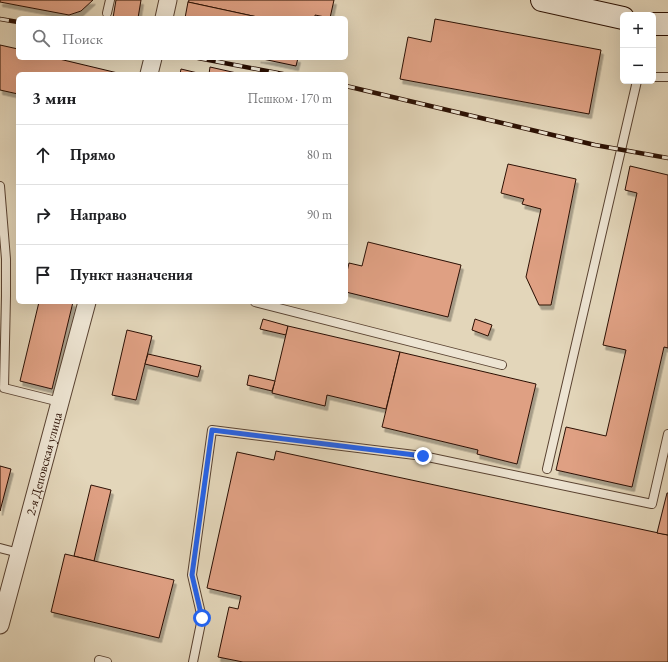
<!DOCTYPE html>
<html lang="ru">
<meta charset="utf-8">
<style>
body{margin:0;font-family:"EB Garamond",serif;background:#f2f2f2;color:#202124}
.controls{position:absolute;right:12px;top:12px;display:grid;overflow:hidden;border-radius:6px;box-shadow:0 4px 16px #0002}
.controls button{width:36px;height:36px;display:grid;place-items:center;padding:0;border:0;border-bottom:1px solid #e0e0e0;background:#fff;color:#202124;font:20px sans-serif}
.stop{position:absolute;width:12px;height:12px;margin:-9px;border:3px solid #2563eb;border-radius:50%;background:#fff}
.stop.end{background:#2563eb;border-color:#fff;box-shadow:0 1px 4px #0008}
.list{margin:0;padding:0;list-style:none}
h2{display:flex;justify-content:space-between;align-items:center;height:52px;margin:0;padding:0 16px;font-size:17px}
h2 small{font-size:13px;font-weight:400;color:#757577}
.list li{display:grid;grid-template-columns:26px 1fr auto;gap:12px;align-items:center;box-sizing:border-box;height:60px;padding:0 16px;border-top:1px solid #e0e0e0}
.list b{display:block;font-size:15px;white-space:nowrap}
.list em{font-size:13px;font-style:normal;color:#757577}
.icon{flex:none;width:22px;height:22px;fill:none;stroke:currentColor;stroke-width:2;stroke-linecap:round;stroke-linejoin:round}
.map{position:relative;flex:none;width:668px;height:662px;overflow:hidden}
.search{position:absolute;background:#fff;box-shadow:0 4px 16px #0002;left:16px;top:16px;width:332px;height:44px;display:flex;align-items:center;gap:10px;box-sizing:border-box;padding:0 14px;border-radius:6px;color:#757577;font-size:15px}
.panel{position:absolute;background:#fff;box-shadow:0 4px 16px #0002;left:16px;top:72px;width:332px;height:232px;border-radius:6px}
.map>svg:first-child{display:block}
.building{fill:#dfa083;stroke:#2b1003;filter:url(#shadow)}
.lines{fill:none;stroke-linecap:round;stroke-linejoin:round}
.lane-casing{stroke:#594231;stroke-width:10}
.street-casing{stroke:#594231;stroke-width:19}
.secondary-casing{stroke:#2b1003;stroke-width:24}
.lane{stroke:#ede4d2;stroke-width:8}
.street{stroke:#ede4d2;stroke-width:17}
.secondary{stroke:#ede4d2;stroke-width:22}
.rail-casing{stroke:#2b1003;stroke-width:4.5}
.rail{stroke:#ede4d2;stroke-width:3;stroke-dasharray:9;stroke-linecap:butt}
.route{stroke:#2563eb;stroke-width:5}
.labels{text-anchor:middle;stroke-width:3.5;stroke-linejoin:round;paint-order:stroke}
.street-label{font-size:13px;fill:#2b1003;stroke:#ede4d2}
</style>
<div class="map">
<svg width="668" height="662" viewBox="0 0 668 662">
<defs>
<filter id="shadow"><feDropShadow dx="2.5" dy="4.5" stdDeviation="0" flood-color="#0004"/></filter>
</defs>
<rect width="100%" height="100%" fill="#e3d6ba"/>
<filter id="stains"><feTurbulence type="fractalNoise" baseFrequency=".005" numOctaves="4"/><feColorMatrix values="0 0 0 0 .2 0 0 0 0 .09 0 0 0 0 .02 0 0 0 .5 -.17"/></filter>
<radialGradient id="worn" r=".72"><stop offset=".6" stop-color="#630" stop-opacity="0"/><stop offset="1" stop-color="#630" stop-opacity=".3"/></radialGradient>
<g class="building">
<path d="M0,0H93L81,11L69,15L0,2Z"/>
<path d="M116,0H141L138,18H113Z"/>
<path d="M189,0H334L330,18L315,15V18H262L188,2Z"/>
<path d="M188,2L262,18H185Z"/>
<path d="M435,19L601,50L589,114L400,79L408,37L431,42Z"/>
<path d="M0,45L18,49V58H55L122,74H18V94L0,90Z"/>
<path d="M258,58H298L296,66Z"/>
<path d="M210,67L241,74H209Z"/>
<path d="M181,69L202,74H180Z"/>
<path d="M508,164L576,179L551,305H539L526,277L541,209L522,204L524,199L501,193Z"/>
<path d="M630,166L668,175V348L664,347L632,487L556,470L566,427L606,436L626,350L603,345L637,193L625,190Z"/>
<path d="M368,242L461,265L448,317L346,292V276L349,263L362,266Z"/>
<path d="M39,302H73L52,389L20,381Z"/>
<path d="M263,319L288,326L286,335L260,329Z"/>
<path d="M475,319L492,325L488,336L472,330Z"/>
<path d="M288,326L400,352L386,409L327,395L325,406L272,393Z"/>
<path d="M127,330L152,336L136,400L112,395Z"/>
<path d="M400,352L536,384L517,464L477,454L478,450L382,427Z"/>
<path d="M148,354L201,366L198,377L145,364Z"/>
<path d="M249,375L275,381L272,391L247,385Z"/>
<path d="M276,451L668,535V662H243L218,657L229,607L238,609L241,596L207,588L237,452L274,460Z"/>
<path d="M0,466L11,469L0,511Z"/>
<path d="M91,485L111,490L94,561L74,556Z"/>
<path d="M667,493H668V535L657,533Z"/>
<path d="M65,554L174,580L159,638L51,612Z"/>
</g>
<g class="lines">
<defs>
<g id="lane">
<path d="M107,13L110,0"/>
<path d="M653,77H668"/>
<path d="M0,186L6,259V296L4,388L60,402"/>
<path d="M255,302L502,365"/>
<path d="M547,469L637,81"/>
<path d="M0,548L19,553"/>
<path d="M99,660L107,662"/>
<path d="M193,662L202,618L192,575L212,430L423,456L652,504L668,434"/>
</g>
<g id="street">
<path d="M164,18L168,0"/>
<path d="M149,74L153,58"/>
<path id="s1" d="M0,625L87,302"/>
</g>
<g id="secondary">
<path d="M542,0L623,18"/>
<path d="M653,24H668"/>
</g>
</defs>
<use href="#lane" class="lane-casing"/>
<use href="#street" class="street-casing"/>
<use href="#secondary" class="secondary-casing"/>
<use href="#lane" class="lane"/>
<use href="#street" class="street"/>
<use href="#secondary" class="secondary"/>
<defs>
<g id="rail">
<path d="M0,19L18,22"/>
<path d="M198,58L283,74"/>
<path d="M346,86L595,145L668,158"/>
</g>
</defs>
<use href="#rail" class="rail-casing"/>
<use href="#rail" class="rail"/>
</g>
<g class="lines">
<path class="route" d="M202,618L192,575L212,430L423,456"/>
</g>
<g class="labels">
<g class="street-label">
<text dy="5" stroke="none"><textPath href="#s1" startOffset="167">2-я Деповская улица</textPath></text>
</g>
</g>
<rect width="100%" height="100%" filter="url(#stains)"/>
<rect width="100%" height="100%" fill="url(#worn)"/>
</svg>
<div class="controls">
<button>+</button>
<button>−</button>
</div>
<div class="stop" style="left:202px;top:618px"></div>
<div class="stop end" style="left:423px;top:456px"></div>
<div class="search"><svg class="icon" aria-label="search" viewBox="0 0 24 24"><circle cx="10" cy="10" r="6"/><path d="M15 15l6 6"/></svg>Поиск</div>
<section class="panel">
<h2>3 мин<small>Пешком · 170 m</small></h2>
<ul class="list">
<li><svg class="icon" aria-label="ahead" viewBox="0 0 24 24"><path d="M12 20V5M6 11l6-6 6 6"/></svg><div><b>Прямо</b></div><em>80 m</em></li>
<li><svg class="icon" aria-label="right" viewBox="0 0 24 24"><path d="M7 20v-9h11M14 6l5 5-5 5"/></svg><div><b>Направо</b></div><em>90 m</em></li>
<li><svg class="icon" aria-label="arrive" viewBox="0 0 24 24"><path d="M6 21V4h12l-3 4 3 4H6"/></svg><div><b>Пункт назначения</b></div></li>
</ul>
</section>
</div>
